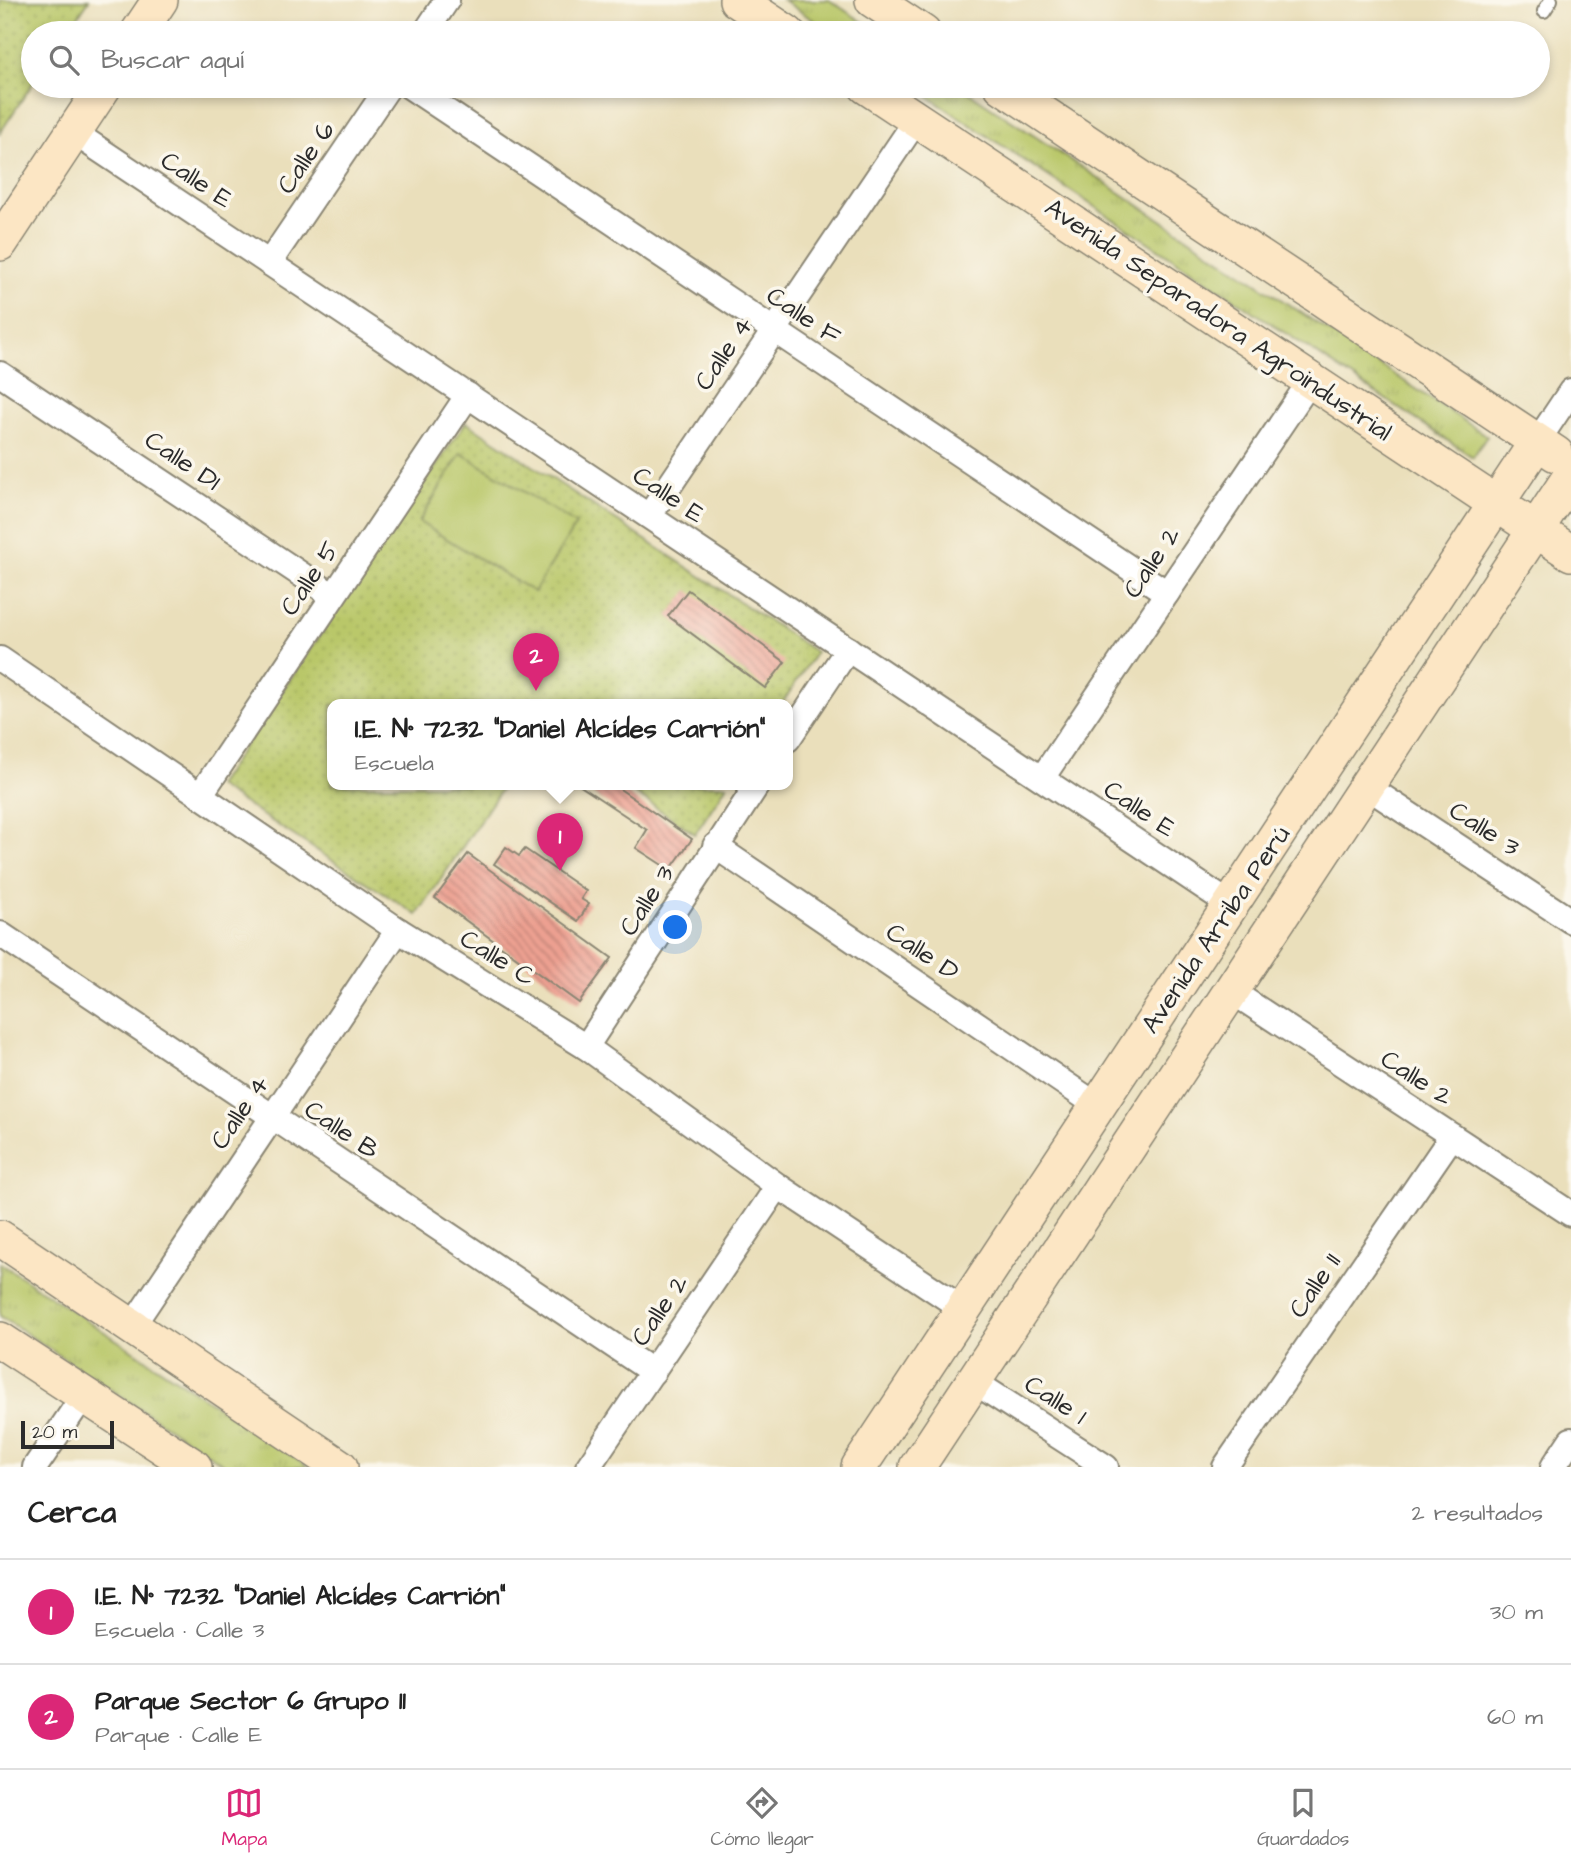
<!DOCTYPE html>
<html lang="es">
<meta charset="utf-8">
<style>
body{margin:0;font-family:"Architects Daughter",sans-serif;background:#f2f2f2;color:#222}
.scale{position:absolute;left:21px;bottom:18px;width:93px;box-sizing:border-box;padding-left:7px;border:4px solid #2b2b2b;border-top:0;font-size:19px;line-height:24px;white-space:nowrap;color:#2b2b2b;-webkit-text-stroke:5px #fbf7ec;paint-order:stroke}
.you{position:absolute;left:676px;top:928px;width:24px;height:24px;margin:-18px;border:5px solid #fff;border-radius:50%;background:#1a73e8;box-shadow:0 0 0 10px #1a73e833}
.badge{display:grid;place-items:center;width:46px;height:46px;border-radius:50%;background:#db2777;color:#fff;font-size:23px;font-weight:700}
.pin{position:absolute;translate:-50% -58px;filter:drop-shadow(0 2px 4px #0008)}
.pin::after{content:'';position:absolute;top:37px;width:24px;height:21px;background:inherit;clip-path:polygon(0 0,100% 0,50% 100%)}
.popup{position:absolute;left:327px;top:699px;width:466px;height:91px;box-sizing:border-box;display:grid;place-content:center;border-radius:14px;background:#fff;filter:drop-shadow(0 2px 5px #0005);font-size:23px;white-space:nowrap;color:#767676}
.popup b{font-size:26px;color:#222}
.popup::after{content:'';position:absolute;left:50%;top:100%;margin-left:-14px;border:14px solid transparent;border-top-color:#fff}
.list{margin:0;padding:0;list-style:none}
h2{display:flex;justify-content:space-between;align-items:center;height:91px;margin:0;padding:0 28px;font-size:30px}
h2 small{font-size:23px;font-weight:400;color:#767676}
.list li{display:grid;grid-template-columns:46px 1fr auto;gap:21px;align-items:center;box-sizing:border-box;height:105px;padding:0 28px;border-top:2px solid #e0e0e0}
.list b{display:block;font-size:26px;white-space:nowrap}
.list p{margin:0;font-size:23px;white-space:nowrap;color:#767676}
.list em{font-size:23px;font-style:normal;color:#767676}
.icon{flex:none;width:38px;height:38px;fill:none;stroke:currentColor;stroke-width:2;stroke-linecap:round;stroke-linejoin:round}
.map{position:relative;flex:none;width:1571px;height:1467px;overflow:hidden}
.search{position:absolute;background:#fff;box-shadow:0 4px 10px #0003;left:21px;right:21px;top:21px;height:77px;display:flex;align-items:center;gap:18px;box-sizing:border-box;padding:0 24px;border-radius:38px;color:#767676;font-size:26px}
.sheet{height:301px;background:#fff}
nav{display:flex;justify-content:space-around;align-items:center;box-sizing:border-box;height:98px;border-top:2px solid #e0e0e0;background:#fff;font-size:19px;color:#767676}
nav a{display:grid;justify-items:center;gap:4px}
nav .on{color:#db2777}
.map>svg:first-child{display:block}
.grass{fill:url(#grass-tufts);stroke:#72794a;stroke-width:2}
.park{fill:url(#park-dots);stroke:#72794a;stroke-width:2}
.garden{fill:#b9c769;stroke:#72794a;stroke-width:2}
.building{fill:url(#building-back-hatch)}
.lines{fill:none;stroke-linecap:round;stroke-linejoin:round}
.lane-casing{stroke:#8a8573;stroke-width:16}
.street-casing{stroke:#8a8573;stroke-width:28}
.secondary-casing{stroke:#8a8573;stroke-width:38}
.lane{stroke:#fff;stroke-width:12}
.street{stroke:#fff;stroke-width:24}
.secondary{stroke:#fce6c4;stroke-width:35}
.labels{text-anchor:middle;stroke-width:7;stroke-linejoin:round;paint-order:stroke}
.street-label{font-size:26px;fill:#2b2b2b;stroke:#fbf7ec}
</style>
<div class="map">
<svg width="1571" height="1467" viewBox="0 0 1571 1467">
<defs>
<pattern id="grass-tufts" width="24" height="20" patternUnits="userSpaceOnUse" patternTransform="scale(1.75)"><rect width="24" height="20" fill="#b9c769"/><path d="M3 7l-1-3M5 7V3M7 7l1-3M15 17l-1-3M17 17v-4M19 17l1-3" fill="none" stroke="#9fab5b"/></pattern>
<pattern id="park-dots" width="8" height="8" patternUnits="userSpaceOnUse" patternTransform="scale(1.75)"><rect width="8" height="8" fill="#b9c769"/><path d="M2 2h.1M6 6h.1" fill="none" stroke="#9fab5b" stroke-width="1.8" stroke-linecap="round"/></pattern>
<pattern id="building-back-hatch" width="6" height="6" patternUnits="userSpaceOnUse" patternTransform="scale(1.75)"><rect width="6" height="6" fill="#eda091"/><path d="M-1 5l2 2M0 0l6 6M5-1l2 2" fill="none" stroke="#c08377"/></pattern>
</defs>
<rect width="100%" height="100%" fill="#fbf7ec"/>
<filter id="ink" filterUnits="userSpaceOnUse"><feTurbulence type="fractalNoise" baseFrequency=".0143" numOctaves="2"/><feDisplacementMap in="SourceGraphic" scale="14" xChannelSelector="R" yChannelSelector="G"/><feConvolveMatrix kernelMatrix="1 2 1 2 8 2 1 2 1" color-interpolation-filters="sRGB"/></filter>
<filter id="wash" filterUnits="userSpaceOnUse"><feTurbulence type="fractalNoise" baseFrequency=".00686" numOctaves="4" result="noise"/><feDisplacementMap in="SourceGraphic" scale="28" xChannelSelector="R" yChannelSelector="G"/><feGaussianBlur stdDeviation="1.57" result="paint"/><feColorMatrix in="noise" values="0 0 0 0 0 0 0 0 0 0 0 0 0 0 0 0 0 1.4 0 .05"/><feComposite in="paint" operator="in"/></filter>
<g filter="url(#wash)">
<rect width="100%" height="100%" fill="#eadfbb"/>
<g class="grass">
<path d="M783,0H829L880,33H833Z"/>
<path d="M912,86H959L1487,436L1473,457Z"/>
<path d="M0,1263L309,1467H228L0,1316Z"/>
</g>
<g class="park">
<path d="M0,0H89L67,33H33V83L0,133Z"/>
<path d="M466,422L816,652L781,705H332V785H504L417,915L217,786Z"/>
<path d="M623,785H727L695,834Z"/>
</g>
<path class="garden" d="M461,453L576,524L534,592L419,522Z"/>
<g id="blocks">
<g class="building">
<path d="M688,590L785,662L765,688L668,616Z"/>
<path d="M579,785H614L692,839L670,870L636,848L647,830Z"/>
<path d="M506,847L519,856L525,849L586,891L581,899L589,904L578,921L494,864Z"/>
<path d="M468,854L612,958L579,1003L435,898Z"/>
</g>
</g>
</g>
<g filter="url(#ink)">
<use href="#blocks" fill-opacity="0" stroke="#8a8573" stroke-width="2"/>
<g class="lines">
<defs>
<path id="lane" d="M1544,11L1551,0"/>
<g id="street">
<path d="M425,33L447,0"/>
<path d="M409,86L1167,593"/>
<path d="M73,132L1231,905"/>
<path d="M269,263L389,86"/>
<path d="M0,374L332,595"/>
<path d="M1537,442L1571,391"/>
<path d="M649,516L917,119"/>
<path d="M0,659L398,930L586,1047L778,1186L963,1309"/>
<path d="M788,739L848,649"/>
<path d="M1042,778L1311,380"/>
<path d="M1366,786L1571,921"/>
<path d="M201,794L468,395"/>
<path d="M715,846L1098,1106"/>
<path d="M0,934L653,1372"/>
<path d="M1231,991L1571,1214"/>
<path d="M586,1047L757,785"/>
<path d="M131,1328L398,930"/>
<path d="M973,1381L1106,1467"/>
<path d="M35,1467L84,1395"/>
<path d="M588,1467L778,1186"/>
<path d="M1225,1467L1452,1136"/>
<path d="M1553,1467L1571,1440"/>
</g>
<g id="secondary">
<path d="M737,0L787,33"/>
<path d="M873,0L923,33"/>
<path d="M138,33L160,0"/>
<path d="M866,86L1571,553"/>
<path d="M1002,86L1556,454"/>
<path d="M0,243L104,86"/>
<path d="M0,1238L340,1467"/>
<path d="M0,1340L194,1467"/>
<path d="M859,1467L1537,442"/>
<path d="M917,1467L1571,476"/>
</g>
</defs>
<use href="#lane" class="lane-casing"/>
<use href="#street" class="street-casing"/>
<use href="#secondary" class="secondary-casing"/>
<use href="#lane" class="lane"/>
<use href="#street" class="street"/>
<use href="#secondary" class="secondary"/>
</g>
</g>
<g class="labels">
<g class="street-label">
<text transform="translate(305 157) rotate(-56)" y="9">Calle 6</text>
<text transform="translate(197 179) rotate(34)" y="9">Calle E</text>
<text transform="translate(804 315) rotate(34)" y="9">Calle F</text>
<text transform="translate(1219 319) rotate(34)" y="9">Avenida Separadora Agroindustrial</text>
<text transform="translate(723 353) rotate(-56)" y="9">Calle 4</text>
<text transform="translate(183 460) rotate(34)" y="9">Calle D1</text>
<text transform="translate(669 494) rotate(34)" y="9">Calle E</text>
<text transform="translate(1151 562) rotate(-56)" y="9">Calle 2</text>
<text transform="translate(309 578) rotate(-56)" y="9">Calle 5</text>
<text transform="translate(1140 808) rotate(34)" y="9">Calle E</text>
<text transform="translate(1485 828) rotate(33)" y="9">Calle 3</text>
<text transform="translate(646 900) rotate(-57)" y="9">Calle 3</text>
<text transform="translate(1215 929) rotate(-56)" y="9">Avenida Arriba Perú</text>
<text transform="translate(923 951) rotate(34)" y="9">Calle D</text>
<text transform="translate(498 957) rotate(32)" y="9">Calle C</text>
<text transform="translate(1417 1077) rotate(33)" y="9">Calle 2</text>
<text transform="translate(239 1112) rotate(-56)" y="9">Calle 4</text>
<text transform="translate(342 1129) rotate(34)" y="9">Calle B</text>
<text transform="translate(1314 1285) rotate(-56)" y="9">Calle 11</text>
<text transform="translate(659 1310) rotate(-56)" y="9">Calle 2</text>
<text transform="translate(1056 1399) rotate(33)" y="9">Calle 1</text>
</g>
</g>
</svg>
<div class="scale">20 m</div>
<div class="you"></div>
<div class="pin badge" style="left:560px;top:871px">1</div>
<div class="popup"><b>I.E. N° 7232 &quot;Daniel Alcídes Carrión&quot;</b>Escuela</div>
<div class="pin badge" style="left:536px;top:691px">2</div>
<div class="search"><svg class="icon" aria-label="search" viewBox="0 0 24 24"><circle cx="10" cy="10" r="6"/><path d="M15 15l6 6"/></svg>Buscar aquí</div>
</div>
<section class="sheet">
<h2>Cerca<small>2 resultados</small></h2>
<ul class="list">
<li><span class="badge">1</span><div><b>I.E. N° 7232 &quot;Daniel Alcídes Carrión&quot;</b><p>Escuela · Calle 3</p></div><em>30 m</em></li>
<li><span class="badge">2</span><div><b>Parque Sector 6 Grupo 11</b><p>Parque · Calle E</p></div><em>60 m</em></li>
</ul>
</section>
<nav>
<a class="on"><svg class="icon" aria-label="map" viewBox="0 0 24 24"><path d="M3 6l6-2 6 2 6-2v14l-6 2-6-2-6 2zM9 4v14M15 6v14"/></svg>Mapa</a>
<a><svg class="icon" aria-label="directions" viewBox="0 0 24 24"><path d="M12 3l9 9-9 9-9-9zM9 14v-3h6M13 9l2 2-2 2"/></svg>Cómo llegar</a>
<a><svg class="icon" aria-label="saved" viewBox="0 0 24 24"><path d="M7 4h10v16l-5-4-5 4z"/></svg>Guardados</a>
</nav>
